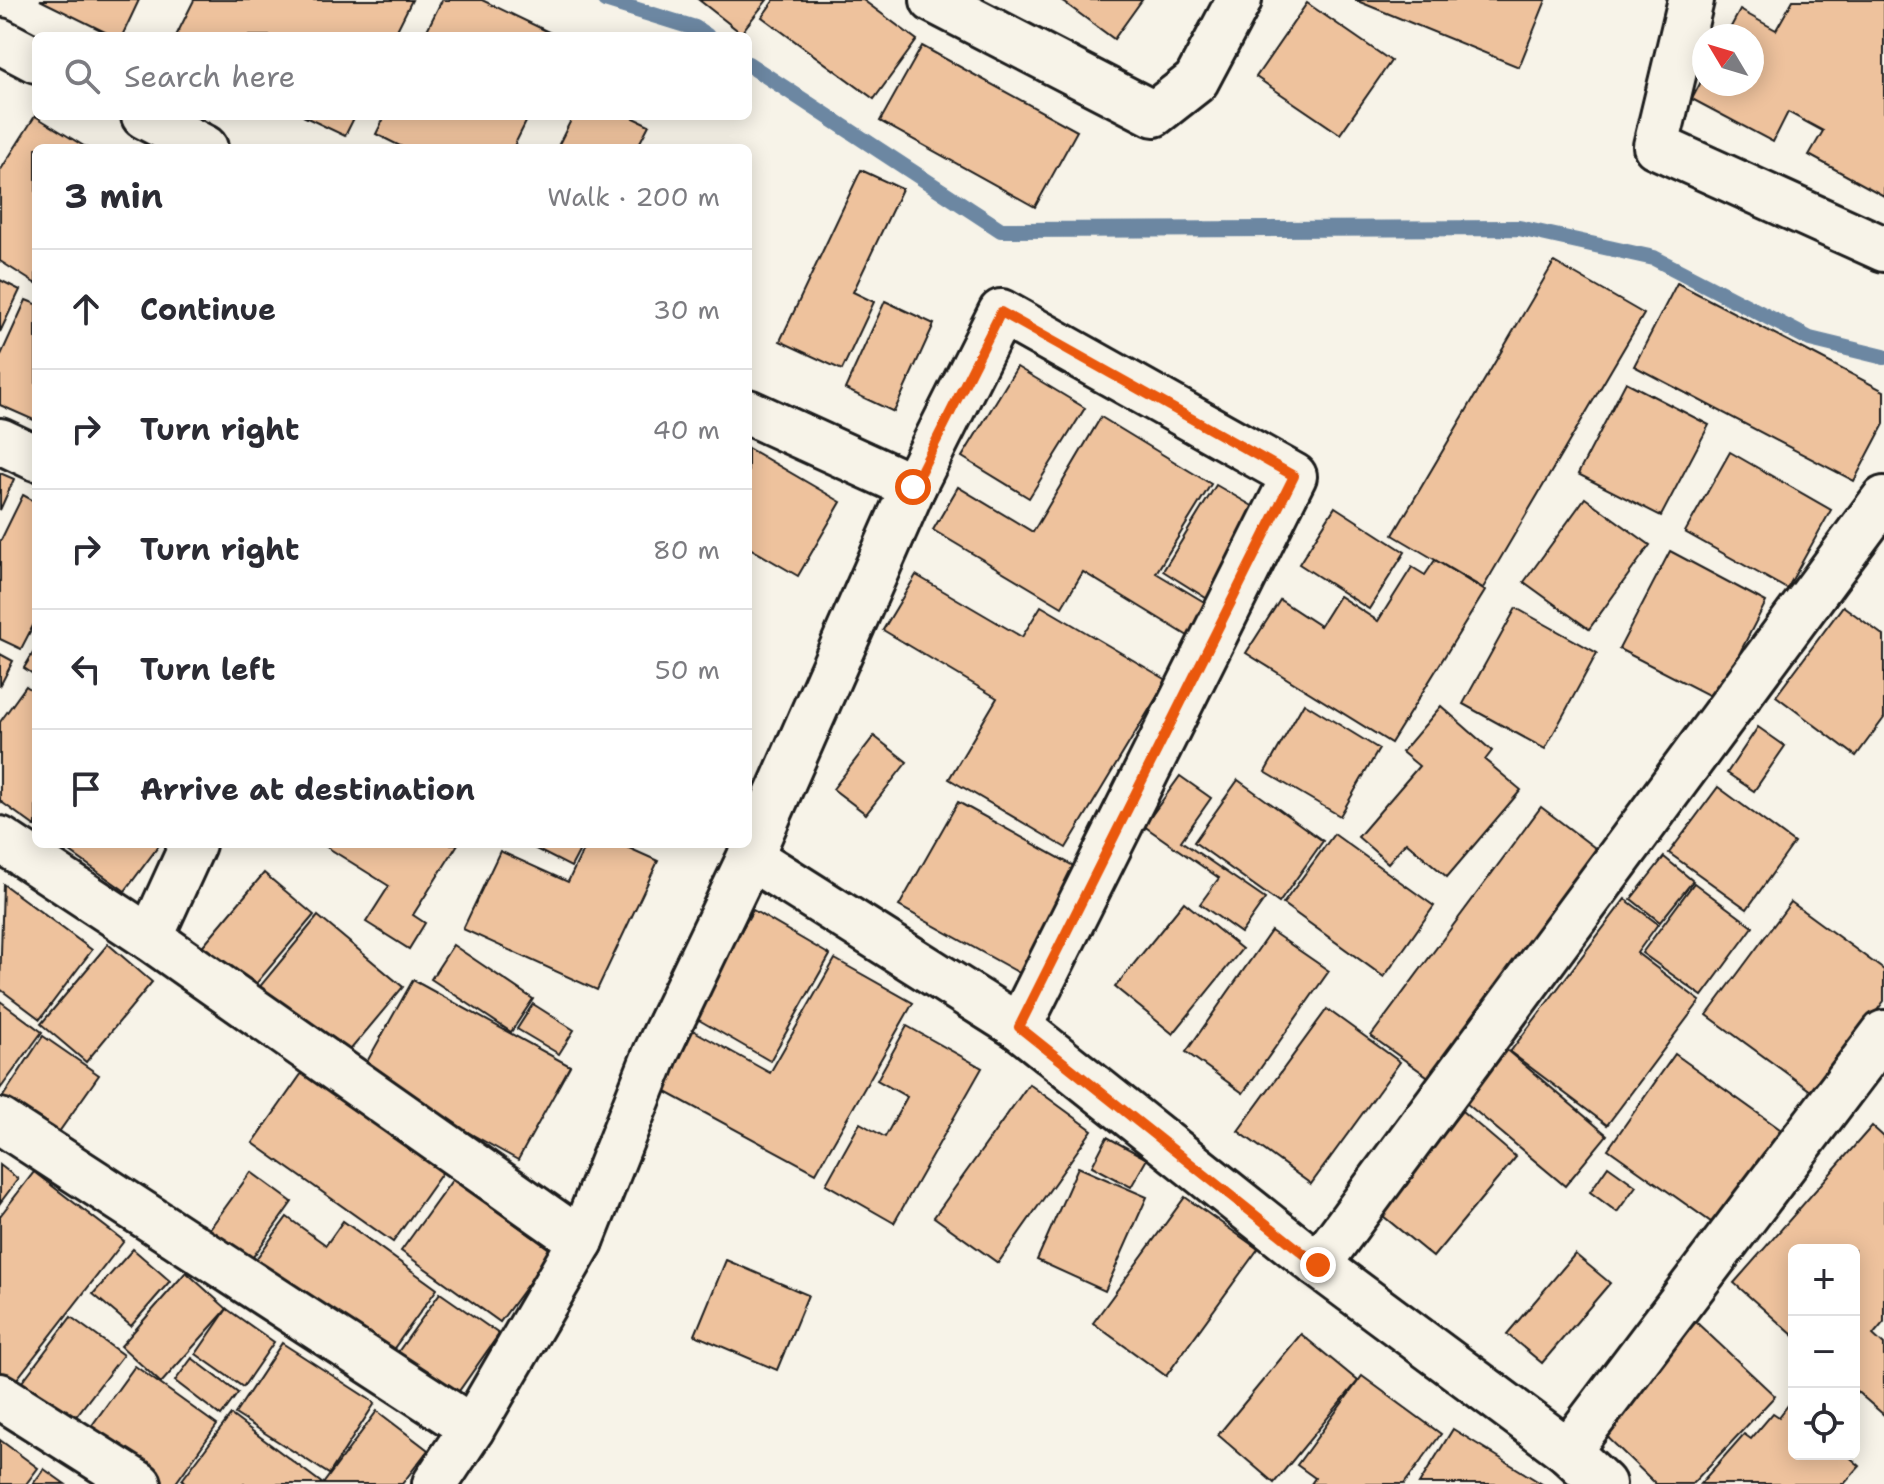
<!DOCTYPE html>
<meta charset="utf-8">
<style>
body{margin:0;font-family:"Shantell Sans",sans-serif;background:#f7f7f7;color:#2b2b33}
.controls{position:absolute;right:24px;bottom:24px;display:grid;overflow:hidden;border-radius:12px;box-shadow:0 4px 20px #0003}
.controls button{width:72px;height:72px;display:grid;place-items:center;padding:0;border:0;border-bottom:2px solid #e1e1e2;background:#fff;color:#2b2b33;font:40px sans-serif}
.compass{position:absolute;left:1692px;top:24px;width:72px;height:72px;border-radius:50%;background:#fff;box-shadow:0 4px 20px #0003;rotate:308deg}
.stop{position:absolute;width:24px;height:24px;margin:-18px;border:6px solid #ea580c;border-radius:50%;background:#fff}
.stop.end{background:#ea580c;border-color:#fff;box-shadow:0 2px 8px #0008}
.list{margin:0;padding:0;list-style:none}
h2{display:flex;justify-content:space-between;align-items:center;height:104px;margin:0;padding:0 32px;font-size:34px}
h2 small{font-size:26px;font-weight:400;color:#7c7c81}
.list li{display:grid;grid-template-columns:52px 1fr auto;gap:24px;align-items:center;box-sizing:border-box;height:120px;padding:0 32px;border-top:2px solid #e1e1e2}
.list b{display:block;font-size:30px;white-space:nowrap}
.list em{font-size:26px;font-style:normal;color:#7c7c81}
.icon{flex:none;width:44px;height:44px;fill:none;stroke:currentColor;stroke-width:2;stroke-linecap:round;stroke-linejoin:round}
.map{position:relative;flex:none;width:1884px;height:1484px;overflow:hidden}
.search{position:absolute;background:#fff;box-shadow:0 4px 20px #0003;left:32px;top:32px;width:720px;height:88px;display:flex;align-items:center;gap:20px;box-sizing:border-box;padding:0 28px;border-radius:12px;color:#7c7c81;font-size:30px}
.panel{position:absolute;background:#fff;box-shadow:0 4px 20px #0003;left:32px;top:144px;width:720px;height:704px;border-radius:12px}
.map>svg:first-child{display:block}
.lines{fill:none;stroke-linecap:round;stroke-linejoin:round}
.stream{stroke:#6c87a2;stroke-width:16}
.building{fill:#eec29d;stroke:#1c1c1c;stroke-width:2}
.minor-casing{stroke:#1c1c1c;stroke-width:50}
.minor{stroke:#f7f3e8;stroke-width:44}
.route{stroke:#ea580c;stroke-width:10}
</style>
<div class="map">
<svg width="1884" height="1484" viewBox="0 0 1884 1484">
<rect width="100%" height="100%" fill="#f7f3e8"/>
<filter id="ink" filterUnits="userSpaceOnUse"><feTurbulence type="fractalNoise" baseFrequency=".0125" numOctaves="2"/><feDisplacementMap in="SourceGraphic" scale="16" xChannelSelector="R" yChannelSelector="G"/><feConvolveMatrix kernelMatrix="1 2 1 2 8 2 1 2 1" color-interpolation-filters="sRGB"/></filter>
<g filter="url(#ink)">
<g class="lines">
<g class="stream">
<path d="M605,0L695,28L707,36"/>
<path d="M748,64L1001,230L1519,228L1654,258L1810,339L1884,357"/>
</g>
</g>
<g class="building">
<path d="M40,0H139L122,36H113Z"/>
<path d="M194,0H412L394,36H176Z"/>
<path d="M442,0H482L557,36H424Z"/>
<path d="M699,0H767L741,33Z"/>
<path d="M774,0H863L917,40L874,99L762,17Z"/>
<path d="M1061,0H1142L1114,39Z"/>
<path d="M1355,0H1546L1519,67Z"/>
<path d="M1793,0H1884V196L1809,155L1823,131L1788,112L1773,142L1692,99L1704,76V84H1752V36H1726L1740,10L1776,30Z"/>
<path d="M1307,3L1391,61L1340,134L1256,77Z"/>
<path d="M922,46L1077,131L1035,207L880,121Z"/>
<path d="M35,116L87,148H36V284L0,261V171Z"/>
<path d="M303,116H355L345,136Z"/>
<path d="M385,116H529L513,148H404L376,134Z"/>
<path d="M573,116H630L649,125L637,148H557Z"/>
<path d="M861,170L902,189L853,292L874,302L842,370L780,341Z"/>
<path d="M1554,262L1644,314L1483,588L1393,535Z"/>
<path d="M0,280L20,290L0,332Z"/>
<path d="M1677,283L1884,391V424L1854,481L1634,366Z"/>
<path d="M26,300L36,304V421L0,405V357Z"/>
<path d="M885,301L934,324L894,412L845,389Z"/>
<path d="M1017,367L1085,408L1029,498L962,457Z"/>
<path d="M1626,382L1709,425L1661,516L1578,474Z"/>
<path d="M1101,417L1211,484L1156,573L1221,612L1201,644L1083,572L1062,607L933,530L958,487L1033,532Z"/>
<path d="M748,448L841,502L798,576L748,547Z"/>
<path d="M1730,452L1831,510L1787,589L1685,532Z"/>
<path d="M0,473L14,479L0,510Z"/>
<path d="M1216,485L1268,515L1214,603L1163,571Z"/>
<path d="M23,495L36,502V620L21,649L0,639V542Z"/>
<path d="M1585,498L1650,545L1589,629L1524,582Z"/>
<path d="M1335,507L1405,552L1369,609L1299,564Z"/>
<path d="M1670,551L1766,602L1716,699L1619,649Z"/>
<path d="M1435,560L1485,591L1391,743L1246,653L1280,600L1320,626L1339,596L1378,621L1412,567L1425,575Z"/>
<path d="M916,575L1022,637L1041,606L1167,680L1066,848L949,779L997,698L883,630Z"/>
<path d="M1843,606L1884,636V718L1856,756L1776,696Z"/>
<path d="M1516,608L1597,653L1545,749L1463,704Z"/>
<path d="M36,648V676L24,668Z"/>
<path d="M0,654L13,661L0,686Z"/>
<path d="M26,686L36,693V827L0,801V722Z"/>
<path d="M1304,703L1379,749L1340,816L1265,772Z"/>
<path d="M1441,706L1492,751L1485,760L1521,790L1447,877L1406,842L1388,863L1358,837L1419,766L1402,752Z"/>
<path d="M1758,727L1785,746L1754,791L1727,773Z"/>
<path d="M874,736L907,762L866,814L833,789Z"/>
<path d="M1180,776L1211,798L1181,841L1265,899L1241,933L1200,904L1219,878L1144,826Z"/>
<path d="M1238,780L1323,841L1279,903L1194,842Z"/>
<path d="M1718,787L1794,843L1747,909L1669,853Z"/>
<path d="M958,802L1081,870L1023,975L899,906Z"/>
<path d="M1541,807L1599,851L1430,1078L1371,1036Z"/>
<path d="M1334,834L1434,906L1384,977L1283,904Z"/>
<path d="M59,844H160L125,891Z"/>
<path d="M322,844H458L413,915L425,923L409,949L366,922L389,886Z"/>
<path d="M526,844H583L571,867Z"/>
<path d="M586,844H620L658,861L597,990L463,929L500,851L568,882Z"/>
<path d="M1664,857L1693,881L1660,922L1631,899Z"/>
<path d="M264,873L314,915L244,998L194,956Z"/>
<path d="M1694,883L1753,927L1702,996L1642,953Z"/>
<path d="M3,884L92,950L40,1019L0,989Z"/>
<path d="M1625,899L1658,924L1637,953L1700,1001L1607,1125L1510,1052Z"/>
<path d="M1184,902L1242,949L1173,1034L1115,987Z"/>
<path d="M1791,902L1884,970V1001L1815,1094L1707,1015Z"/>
<path d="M753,910L830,955L770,1061L692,1016Z"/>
<path d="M318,916L403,987L341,1061L257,990Z"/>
<path d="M1271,931L1329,971L1243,1093L1186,1052Z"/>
<path d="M108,944L152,982L86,1062L41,1024Z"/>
<path d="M453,945L533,999L511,1032L431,979Z"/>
<path d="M835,959L913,1003L816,1173L653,1085L687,1027L770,1073Z"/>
<path d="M413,980L570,1066L518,1160L410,1100L413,1095L364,1067Z"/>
<path d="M0,1001L42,1032L0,1089Z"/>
<path d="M533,1004L574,1030L559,1054L517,1029Z"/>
<path d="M1327,1009L1400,1062L1311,1184L1238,1131Z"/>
<path d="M907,1026L982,1068L894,1223L826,1184L860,1123L885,1137L907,1097L877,1080Z"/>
<path d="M43,1036L99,1075L54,1139L0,1101Z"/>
<path d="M1503,1047L1607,1135L1565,1186L1460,1098Z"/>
<path d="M1675,1054L1794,1139L1728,1234L1608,1149Z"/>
<path d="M309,1063L449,1163L393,1242L253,1143Z"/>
<path d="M1029,1084L1092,1130L998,1263L934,1217Z"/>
<path d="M1462,1111L1516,1157L1433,1257L1377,1211Z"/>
<path d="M1872,1126L1884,1137V1322L1873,1335L1884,1345V1415L1854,1389V1250H1794V1336L1734,1283Z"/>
<path d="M1107,1137L1147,1159L1131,1187L1092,1166Z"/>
<path d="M0,1165L18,1179L0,1203Z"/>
<path d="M1608,1166L1636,1186L1617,1212L1590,1192Z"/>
<path d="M1078,1167L1147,1197L1105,1291L1037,1260Z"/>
<path d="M34,1172L124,1241L6,1393L0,1388V1216Z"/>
<path d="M251,1172L292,1202L248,1264L206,1234Z"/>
<path d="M453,1179L552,1251L500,1322L401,1251Z"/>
<path d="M1185,1197L1258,1249L1166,1376L1093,1323Z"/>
<path d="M287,1217L326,1245L343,1221L437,1289L381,1366L248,1270Z"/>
<path d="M133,1249L170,1281L131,1326L93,1294Z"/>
<path d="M1575,1254L1610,1283L1542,1363L1507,1334Z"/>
<path d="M726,1260L808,1295L777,1370L695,1335Z"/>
<path d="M186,1272L227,1309L161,1383L121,1346Z"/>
<path d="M440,1293L499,1334L452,1401L393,1359Z"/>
<path d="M227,1309L274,1342L243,1387L196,1354Z"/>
<path d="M71,1317L123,1355L67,1428L16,1390Z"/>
<path d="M1696,1322L1775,1396L1692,1484H1656L1597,1427Z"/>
<path d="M1301,1334L1358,1381L1274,1483L1218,1435Z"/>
<path d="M282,1343L375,1403L329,1474L235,1414Z"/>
<path d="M192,1358L238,1393L221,1416L175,1381Z"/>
<path d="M135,1366L217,1425L175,1484H154L85,1435Z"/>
<path d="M1362,1376L1441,1434L1404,1484H1311L1315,1478L1297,1465Z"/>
<path d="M1789,1404L1794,1409V1454H1846L1860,1466L1844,1484H1700L1744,1434L1751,1439L1773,1413L1779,1417Z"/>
<path d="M377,1411L428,1450L402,1484H323Z"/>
<path d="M231,1415L323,1484H187L182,1480Z"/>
<path d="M1453,1429L1542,1484H1419Z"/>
<path d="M0,1440L38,1468L26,1484H0Z"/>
<path d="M44,1469L65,1484H33Z"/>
</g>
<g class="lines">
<defs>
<g id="minor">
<path d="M933,0L1154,114L1196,81L1239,0"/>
<path d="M1691,0L1656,146L1884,249"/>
<path d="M0,41L36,60"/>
<path d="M144,116L205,148"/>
<path d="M748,412L913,487L750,857L1019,1027L1318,1265L1568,1451L1603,1484"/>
<path d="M0,441L36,458"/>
<path d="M913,487L1001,312L1294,476L1019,1027"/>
<path d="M0,839L150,938L581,1241"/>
<path d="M150,938L193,844"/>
<path d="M0,1121L472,1428L581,1241L656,1053L750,857"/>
<path d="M1318,1265L1884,499"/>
<path d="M0,1396L139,1484"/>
<path d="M1568,1451L1884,1033"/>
<path d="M435,1484L472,1428"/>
</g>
</defs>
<use href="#minor" class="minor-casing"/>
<use href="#minor" class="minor"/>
</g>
</g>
<g class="lines" filter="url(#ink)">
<path class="route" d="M913,487L1001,312L1294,476L1019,1027L1318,1265"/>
</g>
</svg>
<div class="controls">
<button>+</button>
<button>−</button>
<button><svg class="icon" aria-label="locate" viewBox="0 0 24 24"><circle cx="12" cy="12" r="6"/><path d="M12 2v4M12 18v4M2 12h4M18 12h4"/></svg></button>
</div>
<svg class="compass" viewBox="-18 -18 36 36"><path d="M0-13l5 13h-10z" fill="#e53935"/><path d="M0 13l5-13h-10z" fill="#7c7c81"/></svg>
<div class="stop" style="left:913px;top:487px"></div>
<div class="stop end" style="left:1318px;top:1265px"></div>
<div class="search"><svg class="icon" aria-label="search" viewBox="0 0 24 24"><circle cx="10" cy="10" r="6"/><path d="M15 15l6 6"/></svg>Search here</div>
<section class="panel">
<h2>3 min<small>Walk · 200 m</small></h2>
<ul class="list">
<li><svg class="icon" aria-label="ahead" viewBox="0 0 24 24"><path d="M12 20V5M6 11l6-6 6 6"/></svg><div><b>Continue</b></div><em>30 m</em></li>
<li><svg class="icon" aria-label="right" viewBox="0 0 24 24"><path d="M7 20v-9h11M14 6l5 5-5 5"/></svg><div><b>Turn right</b></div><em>40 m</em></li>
<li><svg class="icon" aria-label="right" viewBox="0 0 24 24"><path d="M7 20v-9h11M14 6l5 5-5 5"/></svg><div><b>Turn right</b></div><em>80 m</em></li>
<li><svg class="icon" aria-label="left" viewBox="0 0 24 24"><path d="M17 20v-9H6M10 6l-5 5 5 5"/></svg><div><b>Turn left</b></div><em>50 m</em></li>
<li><svg class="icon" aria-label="arrive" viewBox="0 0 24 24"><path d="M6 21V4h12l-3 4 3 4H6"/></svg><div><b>Arrive at destination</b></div></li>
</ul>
</section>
</div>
